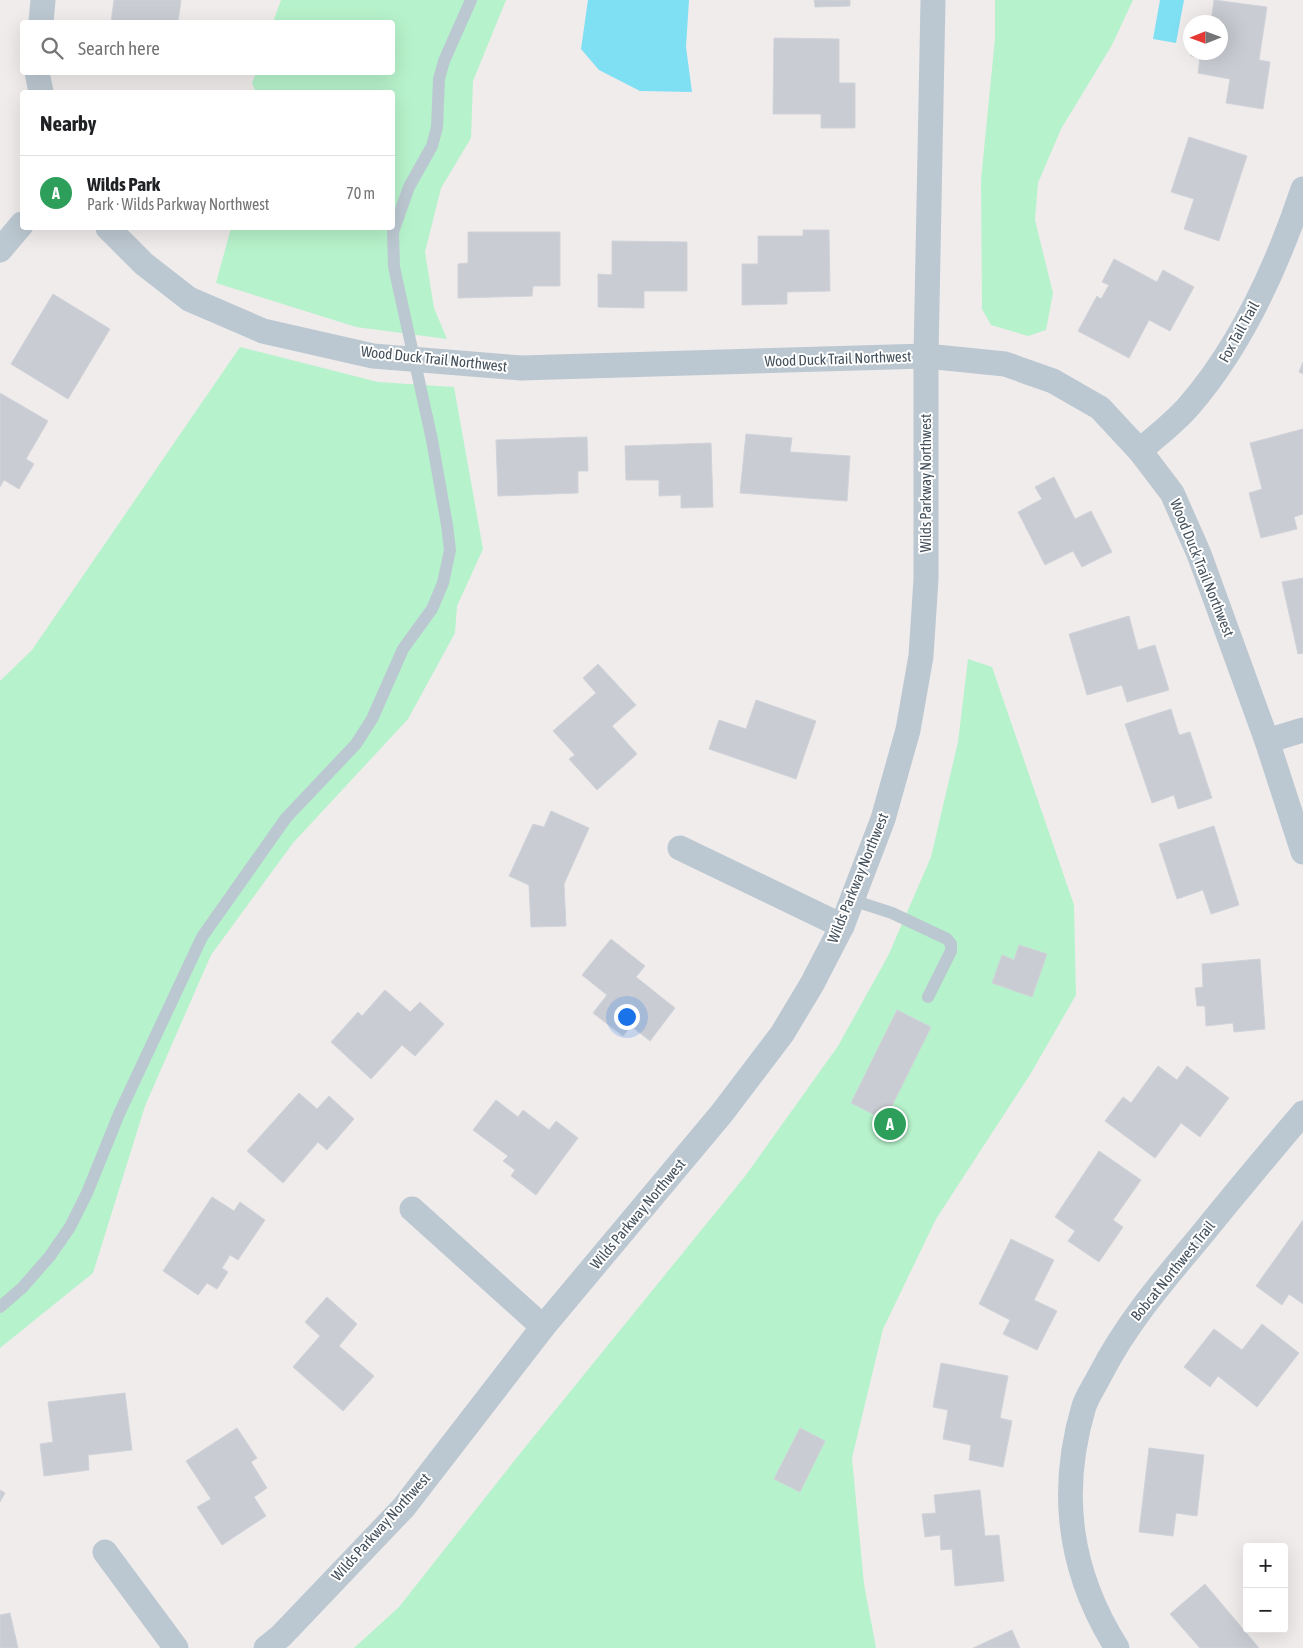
<!DOCTYPE html>
<meta charset="utf-8">
<style>
body{margin:0;font-family:"Asap Condensed",sans-serif;background:#f2f2f2;color:#202124}
.controls{position:absolute;right:15px;bottom:15px;display:grid;overflow:hidden;border-radius:5px;box-shadow:0 5px 20px #0002}
.controls button{width:45px;height:45px;display:grid;place-items:center;padding:0;border:0;border-bottom:1px solid #e0e0e0;background:#fff;color:#202124;font:25px sans-serif}
.compass{position:absolute;left:1183px;top:15px;width:45px;height:45px;border-radius:50%;background:#fff;box-shadow:0 5px 20px #0002;rotate:269deg}
.you{position:absolute;left:626px;top:1016px;width:18px;height:18px;margin:-12px;border:4px solid #fff;border-radius:50%;background:#1a73e8;box-shadow:0 0 0 8px #1a73e833}
.badge{display:grid;place-items:center;width:32px;height:32px;border-radius:50%;background:#d93025;color:#fff;font-size:16px;font-weight:700}
.pin{position:absolute;translate:-50% -50%;border:2px solid #fff;box-shadow:0 1px 5px #0006}
.list{margin:0;padding:0;list-style:none}
h2{display:flex;justify-content:space-between;align-items:center;height:65px;margin:0;padding:0 20px;font-size:21px}
h2 small{font-size:16px;font-weight:400;color:#757577}
.list li{display:grid;grid-template-columns:32px 1fr auto;gap:15px;align-items:center;box-sizing:border-box;height:75px;padding:0 20px;border-top:1px solid #e0e0e0}
.list b{display:block;font-size:19px;white-space:nowrap}
.list p{margin:0;font-size:16px;white-space:nowrap;color:#757577}
.list em{font-size:16px;font-style:normal;color:#757577}
.icon{flex:none;width:28px;height:28px;fill:none;stroke:currentColor;stroke-width:2;stroke-linecap:round;stroke-linejoin:round}
.map{position:relative;flex:none;width:1303px;height:1648px;overflow:hidden}
.search{position:absolute;background:#fff;box-shadow:0 5px 20px #0002;left:20px;top:20px;width:375px;height:55px;display:flex;align-items:center;gap:12px;box-sizing:border-box;padding:0 18px;border-radius:5px;color:#757577;font-size:19px}
.panel{position:absolute;background:#fff;box-shadow:0 5px 20px #0002;left:20px;top:90px;width:375px;height:140px;border-radius:5px}
.map>svg:first-child{display:block}
.green{fill:#b6f2cb}
.water{fill:#7fdff3}
.building{fill:#c9ccd2;stroke:#d0d3d9}
.lines{fill:none;stroke-linecap:round;stroke-linejoin:round}
.service{stroke:#bcc8d1;stroke-width:12}
.minor{stroke:#bcc8d1;stroke-width:25}
.labels{text-anchor:middle;stroke-width:4;stroke-linejoin:round;paint-order:stroke}
.street-label{font-size:15px;fill:#44515c;stroke:#fff}
</style>
<div class="map">
<svg width="1303" height="1648" viewBox="0 0 1303 1648">
<rect width="100%" height="100%" fill="#f0ecec"/>
<g class="green">
<path d="M281,0H506L473,81L471,138L441,188L425,252L434,308L447,339L356,327L216,283L231,228H392V92H256L252,83L256,73L392,72V22H273Z"/>
<path d="M995,0H1133L1112,45L1061,129L1038,183L1035,220L1053,293L1046,330L1028,336L991,325L982,309L981,180L995,38Z"/>
<path d="M240,347L378,382L454,387L483,549L457,606L455,633L408,719L293,843L211,955L145,1106L93,1273L0,1348V681L32,650Z"/>
<path d="M968,659L992,667L1074,905L1076,995L1031,1073L936,1219L883,1329L852,1458L864,1584L876,1648H354L399,1607L522,1451L746,1175L838,1046L888,956L931,857L958,742Z"/>
</g>
<g class="water">
<path d="M588,0H689L686,47L692,92L640,91L599,70L581,49Z"/>
<path d="M1160,0H1184L1176,43L1153,39Z"/>
</g>
<g class="building">
<path d="M114,0H181L178,22H111Z"/>
<path d="M814,0H850V6L815,7Z"/>
<path d="M1214,0L1267,7L1259,60L1270,62L1263,109L1226,103L1230,79L1198,73L1200,57L1191,56L1192,52H1220V22H1211Z"/>
<path d="M774,38L839,39V83H855V128H821V114H773Z"/>
<path d="M1189,137L1247,156L1219,241L1184,229L1194,199L1171,192Z"/>
<path d="M803,230H829L830,291L787,292V304L742,305V264H758V236H803Z"/>
<path d="M468,232H560V286H533L532,296L458,298V264L468,263Z"/>
<path d="M612,241L687,242V291H644V308L598,307V274L612,275Z"/>
<path d="M1114,259L1157,282L1163,270L1194,287L1170,331L1149,320L1129,358L1078,331L1097,296L1101,299L1109,285L1102,282Z"/>
<path d="M53,294L110,329L68,399L11,364Z"/>
<path d="M1303,362V374L1299,372Z"/>
<path d="M0,393L48,421L26,459L34,464L19,489L4,480L0,487Z"/>
<path d="M1303,429V514L1294,517L1297,529L1261,538L1249,493L1262,489L1250,443Z"/>
<path d="M746,434L792,438L790,452L850,456L847,501L740,493Z"/>
<path d="M587,437L588,471H578V493L498,496L496,440Z"/>
<path d="M711,443L713,507L681,508V495L659,496V480H626L625,446Z"/>
<path d="M1054,477L1075,519L1091,511L1112,552L1082,567L1073,551L1045,565L1018,512L1042,499L1035,487Z"/>
<path d="M1303,578V653L1298,654L1282,582Z"/>
<path d="M1129,616L1138,650L1155,645L1169,690L1127,702L1122,685L1087,695L1069,634Z"/>
<path d="M598,664L636,705L612,726L637,754L597,790L569,759L575,755L553,731L596,693L583,678Z"/>
<path d="M756,700L816,721L796,779L709,749L719,720L746,729Z"/>
<path d="M1171,709L1179,735L1190,732L1212,798L1178,809L1174,795L1152,803L1125,724Z"/>
<path d="M551,811L589,828L564,884L566,926L531,927L529,885L509,876L533,824L544,827Z"/>
<path d="M1214,826L1239,905L1211,914L1203,890L1177,899L1159,844Z"/>
<path d="M611,939L645,966L636,977L675,1008L650,1041L631,1026L623,1036L593,1013L607,995L582,975Z"/>
<path d="M1019,945L1047,954L1032,997L992,983L1002,955L1014,960Z"/>
<path d="M1260,959L1265,1029L1234,1032L1233,1023L1206,1026L1205,1006H1197L1195,988L1203,987L1202,964Z"/>
<path d="M385,990L410,1012L420,1002L444,1024L415,1056L402,1045L371,1079L331,1042L358,1012L362,1016Z"/>
<path d="M897,1010L931,1027L885,1120L851,1103Z"/>
<path d="M1158,1066L1177,1080L1187,1066L1229,1098L1200,1137L1181,1123L1155,1158L1105,1121L1123,1097L1131,1103Z"/>
<path d="M299,1093L317,1109L329,1096L354,1119L327,1150L318,1142L283,1183L247,1151Z"/>
<path d="M496,1100L518,1117L523,1110L549,1130L556,1121L578,1138L536,1195L511,1176L515,1170L503,1161L508,1156L473,1130Z"/>
<path d="M1099,1151L1141,1180L1113,1220L1123,1227L1099,1262L1068,1241L1075,1231L1055,1217Z"/>
<path d="M212,1197L234,1211L240,1202L265,1220L238,1260L230,1255L222,1268L228,1272L217,1289L207,1283L198,1295L163,1271Z"/>
<path d="M1303,1220V1304L1289,1294L1282,1305L1256,1286Z"/>
<path d="M1011,1239L1054,1260L1034,1300L1057,1311L1037,1350L1003,1334L1010,1320L979,1304Z"/>
<path d="M327,1297L357,1324L339,1346L374,1376L343,1411L293,1367L320,1336L305,1322Z"/>
<path d="M1262,1324L1299,1353L1257,1407L1218,1376L1210,1387L1184,1367L1214,1329L1242,1350Z"/>
<path d="M941,1363L1008,1376L1000,1418L1012,1421L1003,1467L969,1460L971,1445L943,1439L948,1410L933,1407Z"/>
<path d="M125,1393L132,1450L88,1455L89,1470L44,1476L40,1444L53,1442L48,1402Z"/>
<path d="M237,1428L257,1458L251,1462L267,1488L254,1497L266,1516L222,1545L197,1507L211,1499L186,1461Z"/>
<path d="M800,1428L825,1441L800,1492L774,1479Z"/>
<path d="M1149,1448L1204,1455L1197,1516L1176,1513L1173,1536L1139,1532Z"/>
<path d="M0,1490L5,1493L0,1502Z"/>
<path d="M980,1490L985,1536L999,1535L1004,1581L955,1586L952,1549L941,1550L940,1535L925,1537L922,1514L936,1513L934,1495Z"/>
<path d="M1205,1584L1259,1648H1200L1170,1614Z"/>
<path d="M10,1613L18,1648H0V1615Z"/>
<path d="M1012,1630L1020,1648H973Z"/>
</g>
<g class="lines">
<g class="service">
<path d="M852,900L892,913L947,939L951,944V951L928,997"/>
<path d="M0,1307L22,1288L50,1256L70,1227L87,1193L119,1114L202,937L286,818L356,744L372,719L403,649L432,609L443,583L450,550L447,525L432,440L394,267L393,232L409,187L432,146L437,127L439,79L444,61L471,0"/>
</g>
<g class="minor">
<path d="M41,22L43,0"/>
<path d="M37,72L41,92"/>
<path d="M108,228L144,264L189,299L263,331L373,356L521,368L926,356L1005,364L1053,381L1100,408L1140,451L1172,493L1199,554L1267,741L1303,852"/>
<path d="M0,250L22,224"/>
<path d="M1140,451C1155,437 1174,423 1188,407C1242,345 1277,267 1303,189"/>
<path d="M1267,741L1303,730"/>
<path d="M680,848L842,926"/>
<path d="M412,1209L543,1327"/>
<path d="M105,1552L176,1648"/>
<path d="M266,1648L281,1636L404,1507L543,1327L722,1113L782,1034L812,984L842,926L883,819L908,730L921,656L926,579V356L933,0"/>
<path d="M1117,1648C1069,1572 1058,1493 1084,1406C1088,1395 1095,1385 1100,1375C1126,1324 1162,1282 1199,1238C1233,1196 1268,1154 1303,1113"/>
</g>
</g>
<g class="labels">
<g class="street-label">
<text transform="translate(1239 332) rotate(-61)" y="5">Fox Tail Trail</text>
<text transform="translate(434 359) rotate(6)" y="5">Wood Duck Trail Northwest</text>
<text transform="translate(838 359) rotate(-2)" y="5">Wood Duck Trail Northwest</text>
<text transform="translate(926 483) rotate(-90)" y="5">Wilds Parkway Northwest</text>
<text transform="translate(1202 568) rotate(68)" y="5">Wood Duck Trail Northwest</text>
<text transform="translate(858 878) rotate(-68)" y="5">Wilds Parkway Northwest</text>
<text transform="translate(638 1214) rotate(-50)" y="5">Wilds Parkway Northwest</text>
<text transform="translate(1173 1271) rotate(-51)" y="5">Bobcat Northwest Trail</text>
<text transform="translate(381 1527) rotate(-48)" y="5">Wilds Parkway Northwest</text>
</g>
</g>
</svg>
<div class="controls">
<button>+</button>
<button>−</button>
</div>
<svg class="compass" viewBox="-18 -18 36 36"><path d="M0-13l5 13h-10z" fill="#e53935"/><path d="M0 13l5-13h-10z" fill="#757577"/></svg>
<div class="you"></div>
<div class="pin badge" style="left:890px;top:1124px;background:#2e9e5b">A</div>
<div class="search"><svg class="icon" aria-label="search" viewBox="0 0 24 24"><circle cx="10" cy="10" r="6"/><path d="M15 15l6 6"/></svg>Search here</div>
<section class="panel">
<h2>Nearby<small></small></h2>
<ul class="list">
<li><span class="badge" style="background:#2e9e5b">A</span><div><b>Wilds Park</b><p>Park · Wilds Parkway Northwest</p></div><em>70 m</em></li>
</ul>
</section>
</div>
